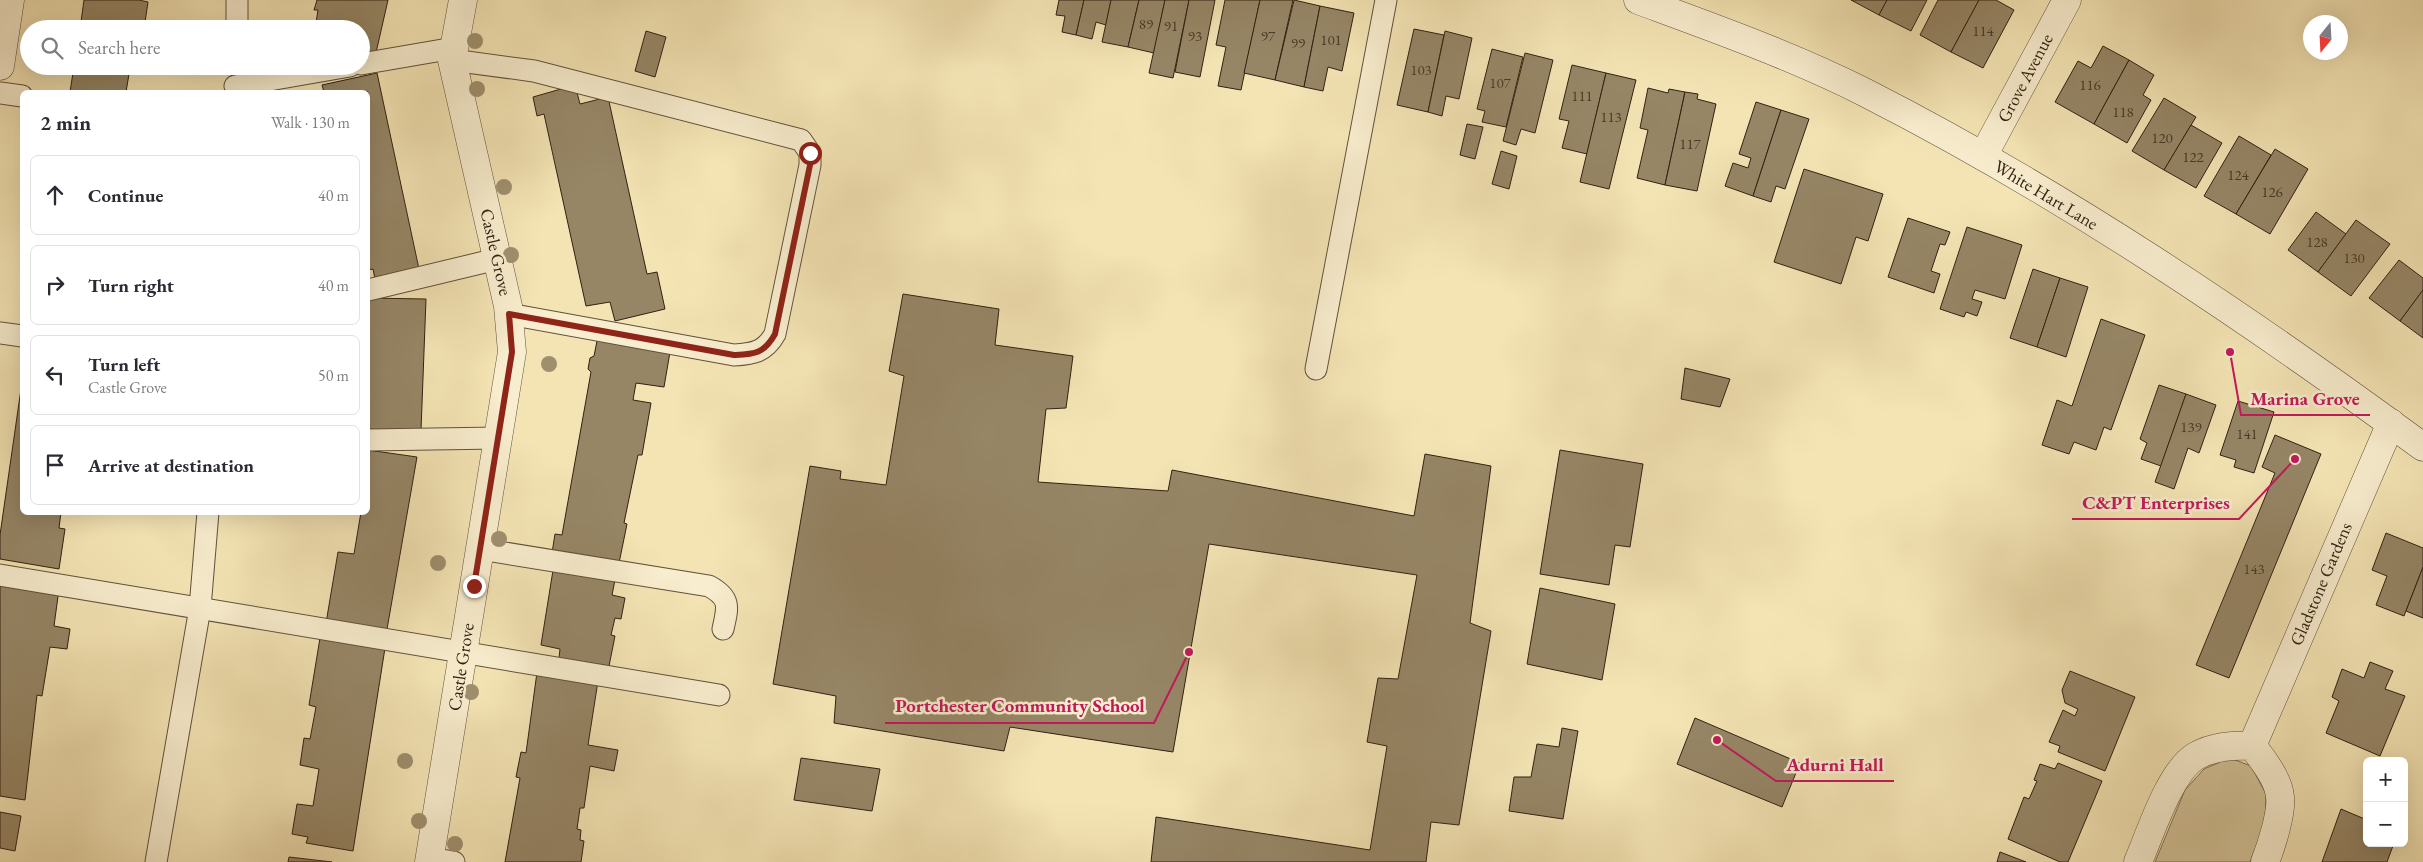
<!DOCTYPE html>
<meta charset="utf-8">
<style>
body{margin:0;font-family:"EB Garamond",serif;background:#f2f2f3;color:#2b2b33}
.controls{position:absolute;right:15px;bottom:15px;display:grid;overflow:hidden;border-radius:8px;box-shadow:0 5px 20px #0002}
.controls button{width:45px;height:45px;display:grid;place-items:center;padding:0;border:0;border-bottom:1px solid #e1e1e2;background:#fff;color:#2b2b33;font:25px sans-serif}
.compass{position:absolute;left:2303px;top:15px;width:45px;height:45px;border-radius:50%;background:#fff;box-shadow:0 5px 20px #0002;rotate:198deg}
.stop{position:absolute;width:15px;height:15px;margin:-11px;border:4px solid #8f2418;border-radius:50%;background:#fff}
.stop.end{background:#8f2418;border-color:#fff;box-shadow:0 1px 5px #0008}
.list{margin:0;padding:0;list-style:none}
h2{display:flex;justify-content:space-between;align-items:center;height:65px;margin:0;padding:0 20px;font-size:21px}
h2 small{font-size:16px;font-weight:400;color:#7c7c81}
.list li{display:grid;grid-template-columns:32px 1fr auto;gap:15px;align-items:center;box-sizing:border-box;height:80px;margin:0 10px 10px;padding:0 10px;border:1px solid #e1e1e2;border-radius:8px}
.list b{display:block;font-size:19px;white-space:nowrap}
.list p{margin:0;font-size:16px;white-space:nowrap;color:#7c7c81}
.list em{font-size:16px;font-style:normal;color:#7c7c81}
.icon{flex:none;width:28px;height:28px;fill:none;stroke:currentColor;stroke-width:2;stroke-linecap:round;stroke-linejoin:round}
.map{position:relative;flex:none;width:2423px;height:862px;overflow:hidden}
.search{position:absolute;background:#fff;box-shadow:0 5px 20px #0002;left:20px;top:20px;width:350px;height:55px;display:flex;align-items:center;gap:12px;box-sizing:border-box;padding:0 18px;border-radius:28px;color:#7c7c81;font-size:19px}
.panel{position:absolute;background:#fff;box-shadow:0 5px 20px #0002;left:20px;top:90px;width:350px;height:425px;border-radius:8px}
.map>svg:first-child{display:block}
.green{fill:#d3c398;stroke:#827255}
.building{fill:#968666;stroke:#302112}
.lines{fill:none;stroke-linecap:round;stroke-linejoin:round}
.service-casing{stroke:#61523a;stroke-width:23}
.minor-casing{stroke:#61523a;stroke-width:29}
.tertiary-casing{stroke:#61523a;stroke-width:29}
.service{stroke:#f8edce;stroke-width:21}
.minor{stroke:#f8edce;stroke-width:28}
.tertiary{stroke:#f8edce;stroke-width:28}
.tree{fill:#9f8f6e}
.route{stroke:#8f2418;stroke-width:6}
.labels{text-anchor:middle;stroke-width:5;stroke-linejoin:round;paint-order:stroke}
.number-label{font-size:15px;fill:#4a3a27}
.street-label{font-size:18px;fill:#302112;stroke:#f8edce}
.leader{fill:none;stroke:#c2185b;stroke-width:2}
.callout-dot{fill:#c2185b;stroke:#f8edce;stroke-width:2}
.callout-label{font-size:19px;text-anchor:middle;font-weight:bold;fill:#c2185b;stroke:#f8edce;stroke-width:5;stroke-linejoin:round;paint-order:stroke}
</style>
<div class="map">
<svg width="2423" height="862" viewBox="0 0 2423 862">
<rect width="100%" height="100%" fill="#f4e4b4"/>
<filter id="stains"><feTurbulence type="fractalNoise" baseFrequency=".004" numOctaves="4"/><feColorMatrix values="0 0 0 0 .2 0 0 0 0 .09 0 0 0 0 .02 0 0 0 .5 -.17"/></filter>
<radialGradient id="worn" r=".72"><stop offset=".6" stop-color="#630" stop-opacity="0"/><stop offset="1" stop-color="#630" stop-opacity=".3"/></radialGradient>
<path class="green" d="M2230,758L2251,766L2266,794L2265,824L2250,862H2155L2185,790L2204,769Z"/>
<g class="building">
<path d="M84,0H139L148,2L144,29H80Z"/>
<path d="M317,0H388L375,57L361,54V29H315L318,10H314Z"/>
<path d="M1059,0H1084L1076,35L1062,32L1065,16L1056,15Z"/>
<path d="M1084,0H1111L1106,25L1096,22L1092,39L1076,35Z"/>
<path d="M1111,0H1139L1128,47L1102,42Z"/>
<path d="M1139,0H1165L1154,53L1128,47Z"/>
<path d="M1165,0H1189L1173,78L1149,73Z"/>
<path d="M1189,0H1215L1200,77L1175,72Z"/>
<path d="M1225,0H1260L1241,90L1218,86L1226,47L1216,45Z"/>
<path d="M1260,0H1293L1275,80L1244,73Z"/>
<path d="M1294,0L1320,6L1304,87L1275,80Z"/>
<path d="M1851,0H1887L1879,15Z"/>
<path d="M1887,0H1927L1911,31L1879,15Z"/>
<path d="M1938,0H1979L1951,52L1920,35Z"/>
<path d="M1979,0H1996L2014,10L1983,68L1951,52Z"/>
<path d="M1320,6L1354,13L1342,71L1328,67L1323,91L1304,87Z"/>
<path d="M1414,29L1444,35L1428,112L1397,105Z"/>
<path d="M646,31L666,37L655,77L635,71Z"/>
<path d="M1445,31L1472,38L1459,99L1446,96L1442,116L1428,112Z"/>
<path d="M2103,46L2129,60L2094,124L2055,102L2078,61L2091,68Z"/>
<path d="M1492,49L1523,57L1506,127L1482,122L1485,111L1477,109Z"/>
<path d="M1525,53L1553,60L1535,133L1521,129L1516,145L1503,141Z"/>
<path d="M2129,60L2154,75L2143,95L2151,100L2127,143L2094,124Z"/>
<path d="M1572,65L1606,73L1587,154L1562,148L1569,121L1559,119Z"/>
<path d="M74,66H137V69L130,68L126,92H70Z"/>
<path d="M377,73L419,269L375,279L373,269L368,270V92H324L322,85Z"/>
<path d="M1606,73L1636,80L1609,189L1580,182Z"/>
<path d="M575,85L580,104L608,97L647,274L657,272L665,309L615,321L610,302L586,306L544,114L537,116L533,97Z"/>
<path d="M1648,88L1668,93L1669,89L1685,92L1665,185L1637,178L1648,130L1640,128Z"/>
<path d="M1685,92L1698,94L1697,99L1716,104L1697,191L1665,185Z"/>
<path d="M2164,98L2196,117L2164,170L2132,151Z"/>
<path d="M1756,102L1781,110L1753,196L1725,186L1733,163L1748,168L1751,158L1739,154Z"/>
<path d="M1781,110L1809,119L1785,189L1776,186L1771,202L1753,196Z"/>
<path d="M1467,124L1483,127L1475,159L1460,155Z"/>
<path d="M2191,125L2222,143L2196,188L2164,170Z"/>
<path d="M2239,136L2271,155L2236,214L2204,196Z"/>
<path d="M2275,149L2308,169L2270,234L2236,214Z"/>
<path d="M1501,151L1517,156L1509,189L1492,184Z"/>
<path d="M1804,169L1883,194L1868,241L1856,237L1841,284L1774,262Z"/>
<path d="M2316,212L2346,234L2318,272L2288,250Z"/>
<path d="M1908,218L1950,232L1945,245L1940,244L1931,271L1940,274L1934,293L1888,277Z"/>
<path d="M2356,220L2390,244L2351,296L2318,272Z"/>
<path d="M1967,227L2022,245L2005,299L1975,290L1972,299L1982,302L1977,316L1966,312L1964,317L1940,309Z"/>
<path d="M2399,260L2423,278V290L2400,321L2369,298Z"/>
<path d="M2033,269L2060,278L2037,347L2010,338Z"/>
<path d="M2060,278L2088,287L2066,357L2037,347Z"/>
<path d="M2423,290V338L2400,321Z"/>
<path d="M903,294L999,309L995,345L1073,356L1066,408L1046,409L1038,482L1168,491L1172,470L1414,516L1425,454L1491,466L1470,623L1491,631L1459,825L1431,822L1426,862H1151L1156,817L1370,850L1387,746L1367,742L1378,678L1398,679L1417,575L1209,544L1173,752L1010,727L1004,751L834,723L836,696L773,684L810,466L841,471L840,479L886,485L904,376L889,371Z"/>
<path d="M368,298L426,299L421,430H368Z"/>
<path d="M2101,319L2145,335L2111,430L2104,427L2096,450L2074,442L2069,454L2042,445L2057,400L2072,406Z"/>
<path d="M598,336L670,352L664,387L636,383L633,400L651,403L642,455H638L624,523L627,524L619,563L552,553L555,534L562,535L591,372L588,369L590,358L594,356Z"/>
<path d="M1685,368L1730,379L1720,407L1681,399Z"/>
<path d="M22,382V512H61L59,528L65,529L59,569L0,559V535Z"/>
<path d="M2159,385L2186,394L2161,466L2141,459L2147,443L2140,439Z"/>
<path d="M2186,394L2216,405L2199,453L2188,448L2174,489L2155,482Z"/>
<path d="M2238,401L2274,412L2254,473L2234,467L2236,460L2220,455Z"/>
<path d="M2275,435L2321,454L2229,678L2196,665L2275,473L2262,467Z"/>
<path d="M368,450L417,457L386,635L326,623L338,552L354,554L361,512H368Z"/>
<path d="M1560,450L1643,464L1630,547L1615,545L1609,585L1540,574Z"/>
<path d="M2386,533L2423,548V567L2404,616L2376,605L2387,576L2372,570Z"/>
<path d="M554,564L616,575L612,595L625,598L621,619L615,618L611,635L615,636L609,666L559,658L560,649L541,645Z"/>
<path d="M2423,567V618L2406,611Z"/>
<path d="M0,580L59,589L54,626L70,629L67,649L50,647L42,696L37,695L25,800L0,796Z"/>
<path d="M1540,588L1615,604L1602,680L1527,664Z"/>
<path d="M320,638L385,648L353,851L306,843L308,837L292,834L297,804L313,806L319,769L300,765L304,738L310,739L316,707L309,705Z"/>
<path d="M2370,662L2393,671L2385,689L2405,696L2380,756L2326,733L2339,701L2332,697L2342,669L2364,678Z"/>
<path d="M538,665L598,681L588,745L618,750L614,771L590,766L584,808H580L577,829L581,830L580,840L584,841L581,862H505L520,778L516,777L521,752L526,753Z"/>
<path d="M2070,671L2135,697L2105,771L2058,752L2060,746L2049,742L2063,710L2075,716L2078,709L2065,703L2062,690Z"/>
<path d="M1695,718L1800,763L1782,807L1677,764Z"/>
<path d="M1562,728L1578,731L1563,819L1509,811L1514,777H1531L1537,744L1559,747Z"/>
<path d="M801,758L880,769L872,811L794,800Z"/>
<path d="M2058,763L2102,781L2068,862H2060L2008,839L2024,797L2029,799L2037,781L2034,780L2040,764L2055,769Z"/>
<path d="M2341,809L2367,820V843H2394L2387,862H2322Z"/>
<path d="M0,812L21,816L15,851L0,848Z"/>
<path d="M2000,852L2026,862H1997Z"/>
<path d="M289,857L332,862H288Z"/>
</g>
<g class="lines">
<defs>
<g id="service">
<path d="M237,29V0"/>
<path d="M452,60L534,71L801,140L810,153V165L775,334C765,352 753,354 734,355L509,314"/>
<path d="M361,64L454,48"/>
<path d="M235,86L350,66"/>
<path d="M0,93L22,96"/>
<path d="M368,290L497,259"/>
<path d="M0,333L22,336"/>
<path d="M1316,369L1386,0"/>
<path d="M368,440L498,438"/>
<path d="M480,549L709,586C731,598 728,607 723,629"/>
<path d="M0,575L719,695"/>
<path d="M429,858L454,862"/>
<path d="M156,862L200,608L208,512"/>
</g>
<g id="minor">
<path d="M0,66L10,0"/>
<path d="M1983,156L2067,0"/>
<path d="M2252,746L2391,423"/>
<path d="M429,862L512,352L508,306L452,60L463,0"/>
<path d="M2138,862C2150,834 2170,771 2196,756C2214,746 2233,745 2252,746C2262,758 2279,780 2280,797C2282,813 2271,847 2265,862"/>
</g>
<path id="tertiary" d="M1638,0C1714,28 1793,56 1866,93C2062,193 2246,317 2423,447"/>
</defs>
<use href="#service" class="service-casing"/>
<use href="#minor" class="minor-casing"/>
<use href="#tertiary" class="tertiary-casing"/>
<use href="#service" class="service"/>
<use href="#minor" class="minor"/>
<use href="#tertiary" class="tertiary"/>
</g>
<g class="tree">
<circle cx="475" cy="41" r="8"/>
<circle cx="477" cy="89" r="8"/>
<circle cx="504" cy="187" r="8"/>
<circle cx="511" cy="255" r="8"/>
<circle cx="549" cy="364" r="8"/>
<circle cx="499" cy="539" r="8"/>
<circle cx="438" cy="563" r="8"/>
<circle cx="471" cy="692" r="8"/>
<circle cx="405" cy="761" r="8"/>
<circle cx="419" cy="821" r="8"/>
<circle cx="455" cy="844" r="8"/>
</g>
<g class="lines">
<path class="route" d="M474,586L512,352L509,314L734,355C754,354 764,354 775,334L810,165V153"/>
</g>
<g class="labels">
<g class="number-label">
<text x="1146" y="29">89</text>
<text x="1171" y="31">91</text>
<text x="1983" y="36">114</text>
<text x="1195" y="41">93</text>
<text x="1268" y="41">97</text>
<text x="1331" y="45">101</text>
<text x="1298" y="48">99</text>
<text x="1421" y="75">103</text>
<text x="1500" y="88">107</text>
<text x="2090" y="90">116</text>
<text x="1582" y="101">111</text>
<text x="2123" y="117">118</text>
<text x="1611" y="122">113</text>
<text x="2162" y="143">120</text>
<text x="1690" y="149">117</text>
<text x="2193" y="162">122</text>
<text x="2238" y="180">124</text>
<text x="2272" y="197">126</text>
<text x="2317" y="247">128</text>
<text x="2354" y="263">130</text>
<text x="2191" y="432">139</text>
<text x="2247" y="439">141</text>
<text x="2254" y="574">143</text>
</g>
<g class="street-label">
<text transform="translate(2025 78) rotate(-62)" y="6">Grove Avenue</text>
<text transform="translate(2046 195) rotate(31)" y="6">White Hart Lane</text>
<text transform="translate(496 252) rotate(77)" y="6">Castle Grove</text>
<text transform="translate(2321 584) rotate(-67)" y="6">Gladstone Gardens</text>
<text transform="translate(461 667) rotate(-81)" y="6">Castle Grove</text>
</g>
</g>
<path class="leader" d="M2230 352L2241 415H2370M2295 459L2239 519H2072M1189 652L1154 723H885M1717 740L1776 781H1894"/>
<g class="callout-dot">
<circle cx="2230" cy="352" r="5"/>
<circle cx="2295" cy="459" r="5"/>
<circle cx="1189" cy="652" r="5"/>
<circle cx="1717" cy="740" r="5"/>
</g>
<g class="callout-label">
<text x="2305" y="405">Marina Grove</text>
<text x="2156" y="509">C&amp;PT Enterprises</text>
<text x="1020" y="712">Portchester Community School</text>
<text x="1835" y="771">Adurni Hall</text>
</g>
<rect width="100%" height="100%" filter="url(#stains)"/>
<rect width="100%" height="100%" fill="url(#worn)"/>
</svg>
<div class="controls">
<button>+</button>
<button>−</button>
</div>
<svg class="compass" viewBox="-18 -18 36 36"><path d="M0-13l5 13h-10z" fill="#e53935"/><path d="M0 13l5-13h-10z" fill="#7c7c81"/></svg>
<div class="stop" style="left:810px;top:153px"></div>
<div class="stop end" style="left:474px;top:586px"></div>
<div class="search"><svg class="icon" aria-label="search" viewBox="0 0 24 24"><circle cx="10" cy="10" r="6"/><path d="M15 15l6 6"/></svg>Search here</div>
<section class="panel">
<h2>2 min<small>Walk · 130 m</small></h2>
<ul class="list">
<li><svg class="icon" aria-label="ahead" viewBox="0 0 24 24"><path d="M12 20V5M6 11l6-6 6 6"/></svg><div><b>Continue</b></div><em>40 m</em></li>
<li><svg class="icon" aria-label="right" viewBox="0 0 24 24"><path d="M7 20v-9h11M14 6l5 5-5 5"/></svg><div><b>Turn right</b></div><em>40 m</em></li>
<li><svg class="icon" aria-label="left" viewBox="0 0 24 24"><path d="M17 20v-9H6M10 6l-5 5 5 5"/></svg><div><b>Turn left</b><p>Castle Grove</p></div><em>50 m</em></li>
<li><svg class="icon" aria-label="arrive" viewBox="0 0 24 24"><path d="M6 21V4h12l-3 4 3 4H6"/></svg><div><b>Arrive at destination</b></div></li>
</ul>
</section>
</div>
